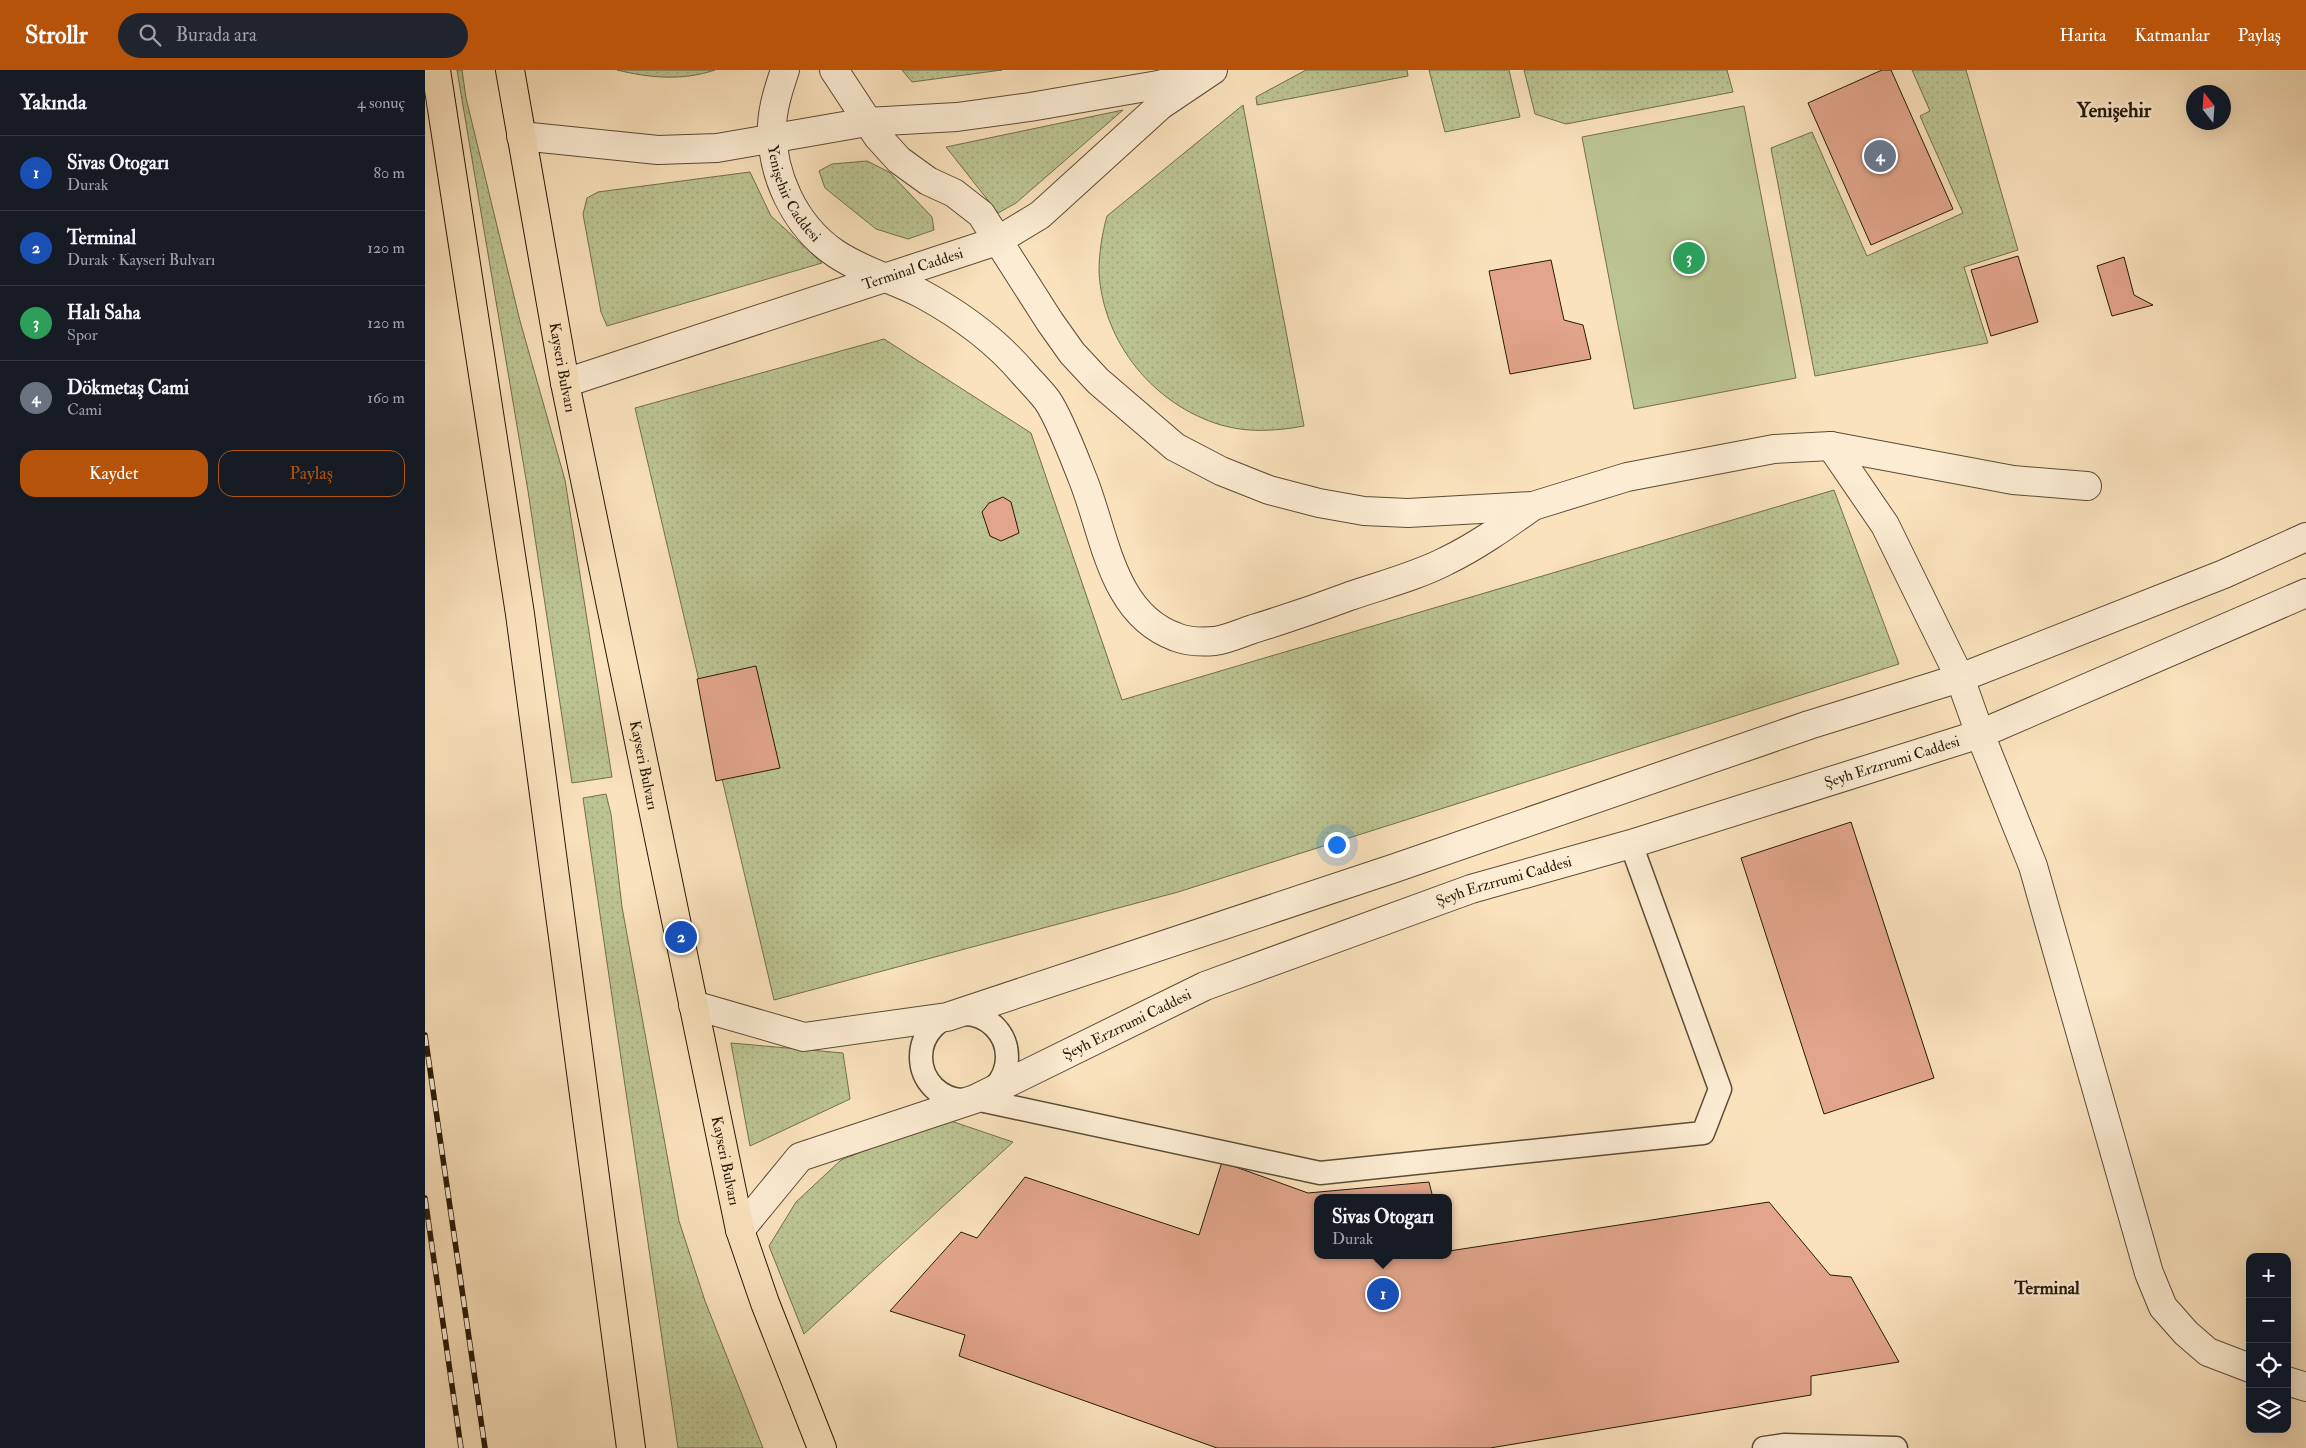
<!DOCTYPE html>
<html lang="tr">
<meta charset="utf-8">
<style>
body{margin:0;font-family:"IM FELL Double Pica",serif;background:#20242c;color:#f1f3f6}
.controls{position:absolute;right:15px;bottom:15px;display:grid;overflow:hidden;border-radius:10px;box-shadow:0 5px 20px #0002}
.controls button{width:45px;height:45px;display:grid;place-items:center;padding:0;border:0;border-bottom:1px solid #363941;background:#171b24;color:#f1f3f6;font:25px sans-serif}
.compass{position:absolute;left:1761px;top:15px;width:45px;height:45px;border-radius:50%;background:#171b24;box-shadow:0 5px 20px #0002;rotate:343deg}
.you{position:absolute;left:911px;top:774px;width:18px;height:18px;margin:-12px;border:4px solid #fff;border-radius:50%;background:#1a73e8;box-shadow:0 0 0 8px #1a73e833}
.badge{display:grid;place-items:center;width:32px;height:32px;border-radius:50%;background:#b45309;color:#fff;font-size:16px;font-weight:700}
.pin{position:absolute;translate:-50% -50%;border:2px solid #fff;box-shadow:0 1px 5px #0006}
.popup{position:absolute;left:889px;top:1124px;width:138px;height:65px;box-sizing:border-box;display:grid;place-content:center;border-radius:10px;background:#171b24;filter:drop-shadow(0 1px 4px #0005);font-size:16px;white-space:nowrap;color:#9ea1a6}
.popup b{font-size:19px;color:#f1f3f6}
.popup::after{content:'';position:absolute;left:50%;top:100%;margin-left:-10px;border:10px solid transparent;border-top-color:#171b24}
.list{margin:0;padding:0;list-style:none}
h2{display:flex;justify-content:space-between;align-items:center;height:65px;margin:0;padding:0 20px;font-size:21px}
h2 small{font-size:16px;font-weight:400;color:#9ea1a6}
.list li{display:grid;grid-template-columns:32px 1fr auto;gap:15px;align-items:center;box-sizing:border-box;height:75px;padding:0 20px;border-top:1px solid #363941}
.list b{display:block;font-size:19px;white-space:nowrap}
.list p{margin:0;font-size:16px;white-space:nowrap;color:#9ea1a6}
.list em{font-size:16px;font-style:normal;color:#9ea1a6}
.actions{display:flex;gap:10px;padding:15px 20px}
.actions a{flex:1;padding:11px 0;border:1px solid #b45309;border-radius:15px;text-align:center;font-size:18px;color:#b45309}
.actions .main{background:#b45309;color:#fff}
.icon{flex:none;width:28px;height:28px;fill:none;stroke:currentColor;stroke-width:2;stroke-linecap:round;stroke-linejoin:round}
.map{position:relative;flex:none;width:1881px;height:1378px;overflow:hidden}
header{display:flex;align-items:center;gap:30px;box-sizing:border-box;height:70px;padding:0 25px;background:#b45309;color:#fff}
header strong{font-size:24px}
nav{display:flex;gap:28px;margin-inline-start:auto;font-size:18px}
.search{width:350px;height:45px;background:#20242c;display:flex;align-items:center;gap:12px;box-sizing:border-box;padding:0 18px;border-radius:28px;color:#9ea1a6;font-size:19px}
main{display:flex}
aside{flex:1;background:#171b24}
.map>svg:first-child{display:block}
.grass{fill:url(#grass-dots);stroke:#726f4c}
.pitch{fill:#bcc492;stroke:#726f4c}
.building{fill:#e2a58b;stroke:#271a07}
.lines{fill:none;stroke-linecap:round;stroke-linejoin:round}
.lane-casing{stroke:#5c4c34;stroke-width:25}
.street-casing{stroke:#5c4c34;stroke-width:30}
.primary-casing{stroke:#271a07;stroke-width:30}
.lane{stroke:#fcecd3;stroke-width:22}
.street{stroke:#fcecd3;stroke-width:28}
.primary{stroke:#fae2bc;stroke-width:28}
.rail-casing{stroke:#271a07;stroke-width:5.5}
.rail{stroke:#fcecd3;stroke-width:4;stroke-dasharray:11;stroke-linecap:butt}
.labels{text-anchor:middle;stroke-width:5;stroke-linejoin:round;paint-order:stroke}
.street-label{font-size:15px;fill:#271a07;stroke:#fcecd3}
.quarter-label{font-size:18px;font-weight:bold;fill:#271a07;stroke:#fcecd3}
.district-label{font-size:20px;font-weight:bold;fill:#271a07;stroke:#fcecd3}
</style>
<header>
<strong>Strollr</strong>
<div class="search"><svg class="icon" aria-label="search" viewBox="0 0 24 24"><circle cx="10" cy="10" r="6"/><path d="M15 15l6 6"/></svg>Burada ara</div>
<nav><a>Harita</a><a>Katmanlar</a><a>Paylaş</a></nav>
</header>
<main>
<aside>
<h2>Yakında<small>4 sonuç</small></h2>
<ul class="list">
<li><span class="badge" style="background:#1a4fb4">1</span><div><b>Sivas Otogarı</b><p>Durak</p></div><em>80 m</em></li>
<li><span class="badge" style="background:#1a4fb4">2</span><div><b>Terminal</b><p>Durak · Kayseri Bulvarı</p></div><em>120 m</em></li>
<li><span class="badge" style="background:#2e9e5b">3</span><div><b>Halı Saha</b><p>Spor</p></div><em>120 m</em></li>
<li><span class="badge" style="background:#6b7280">4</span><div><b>Dökmetaş Cami</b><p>Cami</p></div><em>160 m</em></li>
</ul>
<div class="actions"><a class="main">Kaydet</a><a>Paylaş</a></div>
</aside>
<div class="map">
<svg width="1881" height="1378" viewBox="0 0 1881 1378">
<defs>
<pattern id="grass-dots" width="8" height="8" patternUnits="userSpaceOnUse" patternTransform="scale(1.25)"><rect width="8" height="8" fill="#bcc492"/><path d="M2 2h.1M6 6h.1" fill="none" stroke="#a2a87c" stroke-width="1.8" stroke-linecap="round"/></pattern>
</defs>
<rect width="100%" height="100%" fill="#fae2bc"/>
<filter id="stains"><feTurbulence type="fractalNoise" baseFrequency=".004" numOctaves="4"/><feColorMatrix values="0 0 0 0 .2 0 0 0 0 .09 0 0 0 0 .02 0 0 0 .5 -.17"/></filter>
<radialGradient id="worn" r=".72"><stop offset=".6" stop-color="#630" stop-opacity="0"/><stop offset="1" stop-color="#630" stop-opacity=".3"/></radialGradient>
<g class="grass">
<path d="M32,0H37L41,28L95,251L140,410L187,707L147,713L103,421Z"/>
<path d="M192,0H290C257,11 225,8 192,0Z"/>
<path d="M477,0H577L487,12Z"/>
<path d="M881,0H982L983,6L832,35L831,27Z"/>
<path d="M1004,0H1084L1095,47L1020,62Z"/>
<path d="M1099,0H1302L1308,22L1141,54L1110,44Z"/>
<path d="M1487,0H1541L1593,180L1539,197L1563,273L1390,306L1346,78L1387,62L1442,186L1538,143L1495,46L1505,41Z"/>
<path d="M818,35L879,356C852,361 823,363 796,355C729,335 678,273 674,202C674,183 677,164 682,146Z"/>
<path d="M698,40L591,133L573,143L521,77Z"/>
<path d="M442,91L464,102L507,147L509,160L483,169L451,159L400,118L394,101L407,94Z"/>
<path d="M325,102L346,146L397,193L182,256L176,242L158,144L162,128L173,122Z"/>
<path d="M459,269L606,363L697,630L1409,420L1474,594L753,822L349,930L210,338Z"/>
<path d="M181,724L186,744L197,837L254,1151L280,1231L338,1378H253L158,728Z"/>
<path d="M306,973L418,983L425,1029L325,1076Z"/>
<path d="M520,1049L588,1072L379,1264L344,1176L371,1132L416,1090Z"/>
</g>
<path class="pitch" d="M1319,36L1371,308L1209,339L1157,67Z"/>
<g class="building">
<path d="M1457,0H1466L1528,139L1446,175L1383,33Z"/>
<path d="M1593,186L1613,252L1566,266L1546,200Z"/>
<path d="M1699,187L1709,225L1728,235L1687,246L1672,196Z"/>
<path d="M1126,190L1139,250L1158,255L1166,289L1085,304L1064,201Z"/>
<path d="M578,427L586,432L594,463L576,471L565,466L557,442L564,433Z"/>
<path d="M331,596L355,698L291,711L272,609Z"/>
<path d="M1426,752L1509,1008L1399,1044L1316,788Z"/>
<path d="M797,1092L883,1123L1004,1112L1008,1128H893V1185H1023V1177L1024,1181L1344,1132L1405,1205L1426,1207L1474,1292L1386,1306V1325L1065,1378H792L534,1286L540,1265L465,1241L536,1162L552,1168L600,1107L774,1165Z"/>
</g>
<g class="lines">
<defs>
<g id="lane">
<circle cx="539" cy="987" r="43"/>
<path d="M550,1029L895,1103L1278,1063L1295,1019L1206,774"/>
<path d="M1339,1378L1359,1375L1471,1378"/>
</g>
<g id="street">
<path id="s1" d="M360,0C354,18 348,36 347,55C346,104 369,155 410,183C436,201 468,209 497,224C534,244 572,272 599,304C607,313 615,321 622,330C634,347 649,387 657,407C680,463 686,544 751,567C763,572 778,572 790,571C803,569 816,563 828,559C861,549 893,538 925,526C957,515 992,506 1021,491C1052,476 1080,456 1108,436"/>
<path d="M409,0L453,67L474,90L503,111L529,123L556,144L625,252L647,283L673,311L750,377L796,401L844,420L894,433L939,441L983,443L1108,436L1202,407L1349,379L1406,376L1588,410L1662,416"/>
<path d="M96,66L233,80L292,78L442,52L532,47L605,37L733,15L766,7"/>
<path id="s2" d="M140,313L572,171L615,145L736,35L788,0"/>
<path d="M1406,376L1460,455L1535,608L1555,664L1608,796L1724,1203L1738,1237L1761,1263L1783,1282L1825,1298"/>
<path d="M268,935L379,967L522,947L970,798L1384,655L1535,608L1799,504L1881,467"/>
<path id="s3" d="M315,1160L375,1087L550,1029L780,916L1046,819L1206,774L1555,664L1881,523"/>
<path d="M1862,1311L1881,1317"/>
</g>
<g id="primary">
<path d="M11,0L95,544L206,1378"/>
<path id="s4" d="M85,0L140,313L315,1160L340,1233L397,1378"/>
</g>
</defs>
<use href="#lane" class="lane-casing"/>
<use href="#street" class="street-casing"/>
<use href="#primary" class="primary-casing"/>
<use href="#lane" class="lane"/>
<use href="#street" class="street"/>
<use href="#primary" class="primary"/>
<defs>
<g id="rail">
<path d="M0,965L60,1378"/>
<path d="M0,1128L36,1378"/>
</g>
</defs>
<use href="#rail" class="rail-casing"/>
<use href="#rail" class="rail"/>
</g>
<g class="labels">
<g class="street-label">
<text dy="5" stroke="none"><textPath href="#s1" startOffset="130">Yenişehir Caddesi</textPath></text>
<text dy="5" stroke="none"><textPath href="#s2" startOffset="366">Terminal Caddesi</textPath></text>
<text dy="5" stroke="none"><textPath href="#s4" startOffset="302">Kayseri Bulvarı</textPath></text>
<text dy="5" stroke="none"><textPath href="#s3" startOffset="1258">Şeyh Erzrrumi Caddesi</textPath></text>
<text dy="5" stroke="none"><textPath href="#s4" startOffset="708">Kayseri Bulvarı</textPath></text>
<text dy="5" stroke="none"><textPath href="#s3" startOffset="852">Şeyh Erzrrumi Caddesi</textPath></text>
<text dy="5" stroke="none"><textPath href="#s3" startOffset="448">Şeyh Erzrrumi Caddesi</textPath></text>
<text dy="5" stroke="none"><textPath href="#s4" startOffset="1112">Kayseri Bulvarı</textPath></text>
</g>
<g class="quarter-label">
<text x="1622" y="1224">Terminal</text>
</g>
<g class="district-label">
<text x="1689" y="47">Yenişehir</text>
</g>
</g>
<rect width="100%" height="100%" filter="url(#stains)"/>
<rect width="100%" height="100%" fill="url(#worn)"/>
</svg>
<div class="controls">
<button>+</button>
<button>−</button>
<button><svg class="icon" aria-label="locate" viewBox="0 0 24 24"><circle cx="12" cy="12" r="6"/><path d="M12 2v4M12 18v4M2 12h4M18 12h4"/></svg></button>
<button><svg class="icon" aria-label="layers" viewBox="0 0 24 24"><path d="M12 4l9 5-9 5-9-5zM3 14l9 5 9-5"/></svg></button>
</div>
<svg class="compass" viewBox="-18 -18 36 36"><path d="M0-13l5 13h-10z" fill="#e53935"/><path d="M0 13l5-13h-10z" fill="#9ea1a6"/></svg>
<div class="you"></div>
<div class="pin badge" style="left:958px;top:1224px;background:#1a4fb4">1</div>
<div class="popup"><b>Sivas Otogarı</b>Durak</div>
<div class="pin badge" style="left:256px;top:867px;background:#1a4fb4">2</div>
<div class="pin badge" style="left:1264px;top:188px;background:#2e9e5b">3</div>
<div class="pin badge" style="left:1455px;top:86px;background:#6b7280">4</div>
</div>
</main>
